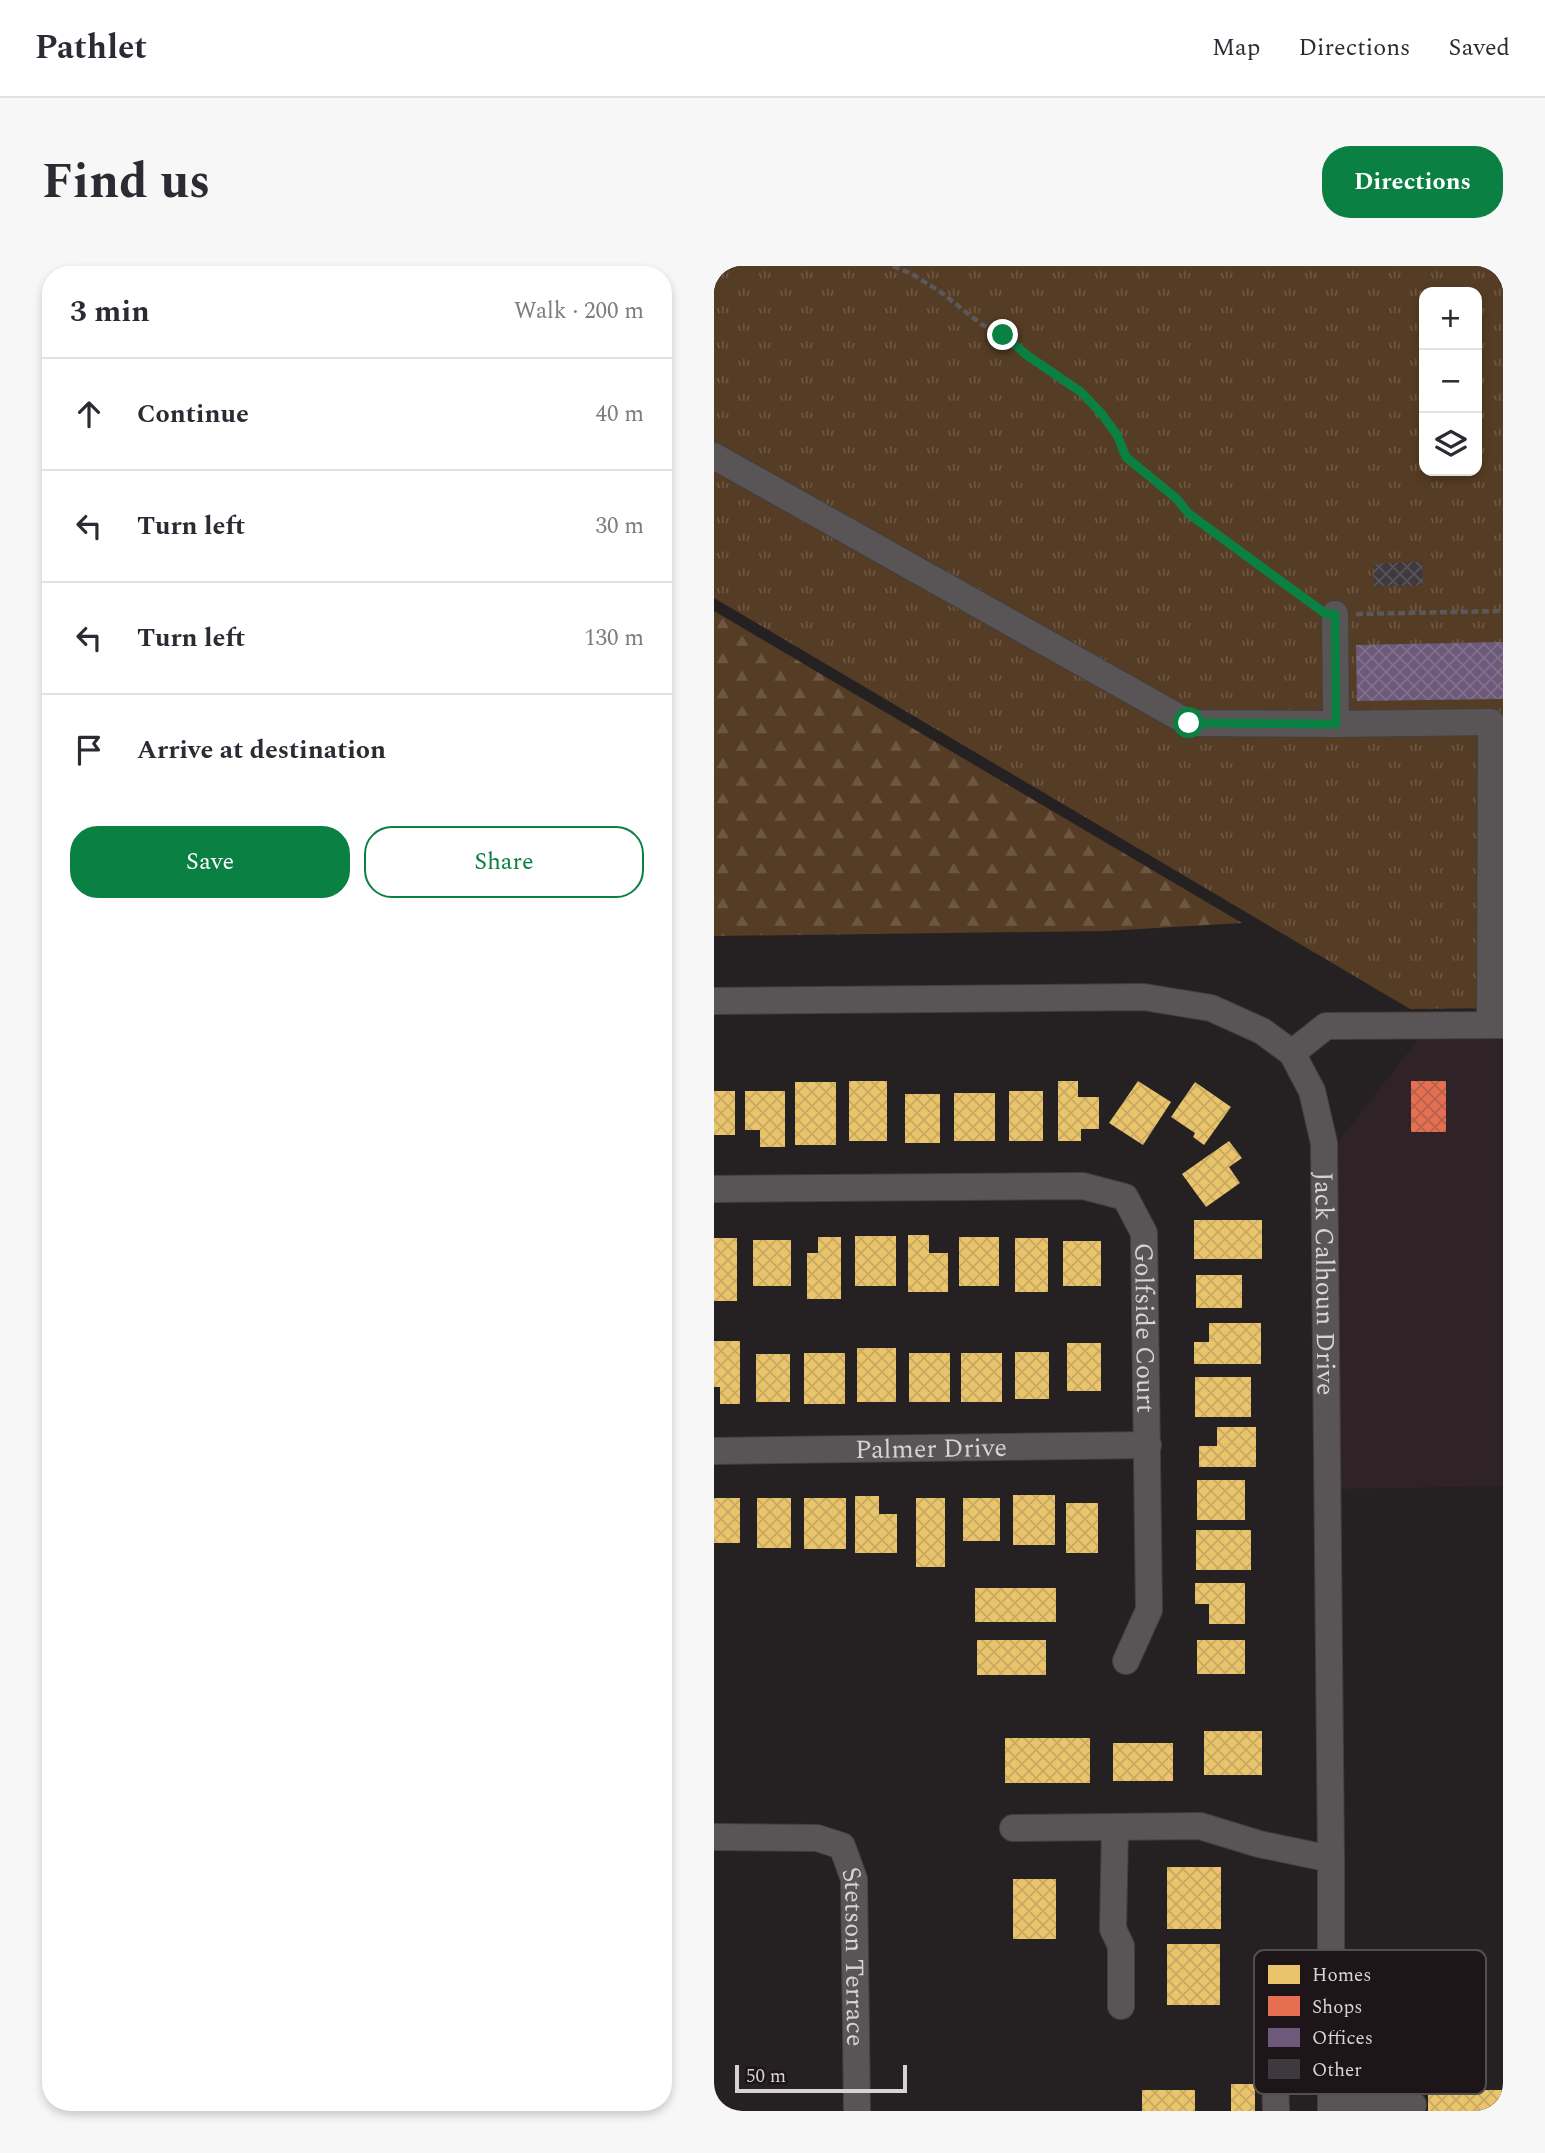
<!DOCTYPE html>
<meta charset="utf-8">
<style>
body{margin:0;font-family:Spectral,serif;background:#f7f7f7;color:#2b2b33}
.controls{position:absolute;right:21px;top:21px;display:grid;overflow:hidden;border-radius:14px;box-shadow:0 4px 10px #0003}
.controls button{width:63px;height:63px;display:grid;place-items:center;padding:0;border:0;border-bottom:2px solid #e1e1e2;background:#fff;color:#2b2b33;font:35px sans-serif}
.scale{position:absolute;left:21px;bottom:18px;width:172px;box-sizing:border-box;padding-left:7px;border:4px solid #d7d2d4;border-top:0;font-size:19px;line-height:24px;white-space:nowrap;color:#d7d2d4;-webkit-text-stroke:5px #1d1518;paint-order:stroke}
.stop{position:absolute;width:21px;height:21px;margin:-16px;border:5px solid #0b8043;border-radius:50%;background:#fff}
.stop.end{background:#0b8043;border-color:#fff;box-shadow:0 2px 7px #0008}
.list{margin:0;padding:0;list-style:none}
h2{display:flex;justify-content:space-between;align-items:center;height:91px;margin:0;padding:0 28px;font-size:30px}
h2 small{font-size:23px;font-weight:400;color:#7c7c81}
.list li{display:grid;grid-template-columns:46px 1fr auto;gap:21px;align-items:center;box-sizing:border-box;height:112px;padding:0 28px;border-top:2px solid #e1e1e2}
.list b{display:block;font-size:26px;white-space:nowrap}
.list em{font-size:23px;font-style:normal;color:#7c7c81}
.actions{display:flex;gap:14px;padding:21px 28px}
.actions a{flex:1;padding:16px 0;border:2px solid #0b8043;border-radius:28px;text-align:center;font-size:24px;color:#0b8043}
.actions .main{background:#0b8043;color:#fff}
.icon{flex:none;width:38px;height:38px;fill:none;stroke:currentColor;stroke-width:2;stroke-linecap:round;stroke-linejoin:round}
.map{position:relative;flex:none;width:789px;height:1845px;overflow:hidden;border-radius:28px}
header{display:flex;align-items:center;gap:42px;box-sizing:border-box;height:98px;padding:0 35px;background:#fff;border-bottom:2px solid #e1e1e2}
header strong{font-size:33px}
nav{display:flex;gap:38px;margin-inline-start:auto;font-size:24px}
.intro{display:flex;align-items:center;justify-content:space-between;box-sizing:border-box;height:168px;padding:0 42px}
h1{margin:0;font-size:49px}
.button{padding:18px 32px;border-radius:28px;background:#0b8043;color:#fff;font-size:24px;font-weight:700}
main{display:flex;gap:42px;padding:0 42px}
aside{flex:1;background:#fff;border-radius:28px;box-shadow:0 4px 10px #0003}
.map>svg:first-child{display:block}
.built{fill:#302328}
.grass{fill:url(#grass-tufts);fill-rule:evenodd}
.forest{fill:url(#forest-firs)}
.homes{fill:url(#homes-cross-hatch)}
.shops{fill:url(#shops-cross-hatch)}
.offices{fill:url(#offices-cross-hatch)}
.building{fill:url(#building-cross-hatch)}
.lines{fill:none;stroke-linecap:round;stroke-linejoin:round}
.minor-casing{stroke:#423f40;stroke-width:28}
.path{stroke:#5b5859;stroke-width:4.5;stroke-dasharray:7 3.5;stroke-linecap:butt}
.minor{stroke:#595557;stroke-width:26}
.route{stroke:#0b8043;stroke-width:9}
.labels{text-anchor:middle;stroke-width:7;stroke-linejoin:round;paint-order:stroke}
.street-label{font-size:26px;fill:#d7d2d4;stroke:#1d1518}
.key{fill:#1d1518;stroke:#554e50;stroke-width:2}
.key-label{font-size:19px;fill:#d7d2d4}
</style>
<header>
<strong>Pathlet</strong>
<nav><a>Map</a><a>Directions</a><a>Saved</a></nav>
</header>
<div class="intro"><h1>Find us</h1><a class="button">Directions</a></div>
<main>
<aside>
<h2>3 min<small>Walk · 200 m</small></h2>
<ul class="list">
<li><svg class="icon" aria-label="ahead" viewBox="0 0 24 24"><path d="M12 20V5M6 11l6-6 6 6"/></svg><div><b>Continue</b></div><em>40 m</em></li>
<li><svg class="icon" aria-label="left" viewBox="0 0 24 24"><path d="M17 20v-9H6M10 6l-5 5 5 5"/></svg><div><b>Turn left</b></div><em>30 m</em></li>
<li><svg class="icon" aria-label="left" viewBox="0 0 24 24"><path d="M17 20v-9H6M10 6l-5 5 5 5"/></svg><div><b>Turn left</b></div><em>130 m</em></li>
<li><svg class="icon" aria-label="arrive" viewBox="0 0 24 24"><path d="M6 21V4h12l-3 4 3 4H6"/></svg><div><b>Arrive at destination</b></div></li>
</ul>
<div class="actions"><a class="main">Save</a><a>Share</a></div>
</aside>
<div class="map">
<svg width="789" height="1845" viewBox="0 0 789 1845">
<defs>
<pattern id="grass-tufts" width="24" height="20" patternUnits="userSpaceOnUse" patternTransform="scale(1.75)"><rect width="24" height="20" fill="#553c24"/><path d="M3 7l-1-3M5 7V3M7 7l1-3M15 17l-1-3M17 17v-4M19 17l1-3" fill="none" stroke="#6d5743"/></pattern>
<pattern id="forest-firs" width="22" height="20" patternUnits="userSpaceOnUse" patternTransform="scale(1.75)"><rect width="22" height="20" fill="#553c24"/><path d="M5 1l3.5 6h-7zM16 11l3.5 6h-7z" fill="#6d5743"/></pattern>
<pattern id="homes-cross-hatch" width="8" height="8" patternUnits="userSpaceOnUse" patternTransform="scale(1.75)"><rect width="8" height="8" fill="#e9c46a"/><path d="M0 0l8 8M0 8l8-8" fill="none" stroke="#c7a962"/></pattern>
<pattern id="shops-cross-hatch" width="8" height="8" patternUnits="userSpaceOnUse" patternTransform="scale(1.75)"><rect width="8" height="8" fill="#e76f51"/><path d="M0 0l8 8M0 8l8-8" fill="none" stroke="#b5614c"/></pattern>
<pattern id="offices-cross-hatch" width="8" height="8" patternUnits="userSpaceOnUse" patternTransform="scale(1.75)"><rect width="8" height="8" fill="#6d597a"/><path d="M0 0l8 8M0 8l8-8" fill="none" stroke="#81708c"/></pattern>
<pattern id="building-cross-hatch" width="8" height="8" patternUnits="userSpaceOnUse" patternTransform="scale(1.75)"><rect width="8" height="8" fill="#3e383f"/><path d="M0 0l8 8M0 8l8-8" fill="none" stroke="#59545a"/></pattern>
</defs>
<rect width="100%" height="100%" fill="#252123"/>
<path class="built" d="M789,753V1220L625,1223L622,879L719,754Z"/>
<path class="grass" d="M0,0H789V742L696,743L0,332ZM710,26H763V205H710Z"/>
<path class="forest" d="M0,345L528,657L391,665L0,670Z"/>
<g class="homes">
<rect x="135" y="815" width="38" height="60"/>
<path d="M344,815H364V831H385V863H367V875H344Z"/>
<path d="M424,815L457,836L429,879L395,857Z"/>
<rect x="81" y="816" width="41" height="63"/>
<path d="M481,816L517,841L490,879L479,871L481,867L457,851Z"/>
<rect x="0" y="825" width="21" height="44"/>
<path d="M31,825H71V881H46V864H31Z"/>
<rect x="295" y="825" width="34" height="50"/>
<rect x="240" y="827" width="41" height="48"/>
<rect x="191" y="828" width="35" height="49"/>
<path d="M515,875L528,892L515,901L526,917L492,941L468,908Z"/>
<rect x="480" y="954" width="68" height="39"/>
<path d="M194,969H215V987H234V1026H194Z"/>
<rect x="141" y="970" width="41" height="50"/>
<path d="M104,971H127V1033H93V987H104Z"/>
<rect x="245" y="971" width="40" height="49"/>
<rect x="0" y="972" width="23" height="63"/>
<rect x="301" y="972" width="33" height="54"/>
<rect x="39" y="974" width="38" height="46"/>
<rect x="349" y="975" width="38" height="45"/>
<rect x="482" y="1009" width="46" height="33"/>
<path d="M495,1057H547V1098H480V1076H495Z"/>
<path d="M0,1075H26V1138H6V1121H0Z"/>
<rect x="353" y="1077" width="34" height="48"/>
<rect x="143" y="1082" width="39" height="54"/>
<rect x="301" y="1086" width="34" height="47"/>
<rect x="90" y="1087" width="41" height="51"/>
<rect x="195" y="1087" width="41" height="49"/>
<rect x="247" y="1087" width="41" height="49"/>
<rect x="42" y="1088" width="34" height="48"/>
<rect x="481" y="1111" width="56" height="40"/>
<path d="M503,1161H542V1201H485V1180H503Z"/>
<rect x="483" y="1214" width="48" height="40"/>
<rect x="299" y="1229" width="42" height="50"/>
<path d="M141,1230H165V1248H183V1287H141Z"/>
<rect x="0" y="1232" width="26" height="45"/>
<rect x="43" y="1232" width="34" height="50"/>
<rect x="90" y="1232" width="42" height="51"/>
<rect x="202" y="1232" width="29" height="69"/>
<rect x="249" y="1232" width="37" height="43"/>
<rect x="352" y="1237" width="32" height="50"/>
<rect x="482" y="1264" width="55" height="40"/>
<path d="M481,1317H531V1358H495V1338H481Z"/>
<rect x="261" y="1322" width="81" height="34"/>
<rect x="263" y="1374" width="69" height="35"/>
<rect x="483" y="1374" width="48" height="34"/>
<rect x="490" y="1465" width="58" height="44"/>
<rect x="291" y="1472" width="85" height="45"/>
<rect x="399" y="1477" width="60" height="38"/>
<rect x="453" y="1601" width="54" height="62"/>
<rect x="299" y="1613" width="43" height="60"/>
<rect x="453" y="1678" width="53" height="61"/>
<rect x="517" y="1818" width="24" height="27"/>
<rect x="428" y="1824" width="53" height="21"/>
<rect x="714" y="1824" width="75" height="21"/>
</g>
<rect class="shops" x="697" y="815" width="35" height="51"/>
<path class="offices" d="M789,376V433L643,435L642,379Z"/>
<path class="building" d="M708,296L709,319L660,320V298Z"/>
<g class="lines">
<defs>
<g id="minor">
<path d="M0,190L475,457L622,458"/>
<path d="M621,348L622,458L777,456L776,759"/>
<path id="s1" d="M0,735L430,731L497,742L548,765L578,787L598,825L610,877L617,1593V1845"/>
<path d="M578,787L612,760L789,759"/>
<path id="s2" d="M0,923L369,920L411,931L430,967L435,1344L412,1395"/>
<path id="s3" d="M0,1185L434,1179"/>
<path d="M299,1562L486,1560L545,1578L617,1593"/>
<path d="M401,1562L399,1663L407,1680V1740"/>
<path id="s4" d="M0,1571L103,1572L128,1580L140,1613L143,1845"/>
<path d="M617,1837L699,1839"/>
<path d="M562,1845C562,1838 561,1828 562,1821C566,1805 603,1809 617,1808"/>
</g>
</defs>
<use href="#minor" class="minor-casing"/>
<g class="path">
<path d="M179,0L198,8L228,27L267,58L289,69L314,90L367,126L387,147L403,169L412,191L463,233L475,248L601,340"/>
<path d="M642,348L789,345"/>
</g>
<use href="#minor" class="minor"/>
</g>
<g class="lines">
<path class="route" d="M289,69L314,90L367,126L387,147L403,169L412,191L463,233L475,248L612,348H621L622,458L475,457"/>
</g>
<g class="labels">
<g class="street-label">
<text dy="9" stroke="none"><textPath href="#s1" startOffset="828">Jack Calhoun Drive</textPath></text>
<text dy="9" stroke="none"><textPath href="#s2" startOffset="548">Golfside Court</textPath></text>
<text dy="9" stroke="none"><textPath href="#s3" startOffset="217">Palmer Drive</textPath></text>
<text dy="9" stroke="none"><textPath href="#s4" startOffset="242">Stetson Terrace</textPath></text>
</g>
</g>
<rect x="540" y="1684" width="232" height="144" rx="10" class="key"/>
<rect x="554" y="1699" width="32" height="19" fill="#e9c46a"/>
<rect x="554" y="1730" width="32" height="20" fill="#e76f51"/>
<rect x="554" y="1762" width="32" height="19" fill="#6d597a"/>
<rect x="554" y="1793" width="32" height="20" fill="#3e383f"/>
<g class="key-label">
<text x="598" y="1715">Homes</text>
<text x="598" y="1747">Shops</text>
<text x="598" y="1778">Offices</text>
<text x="598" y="1810">Other</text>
</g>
</svg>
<div class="controls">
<button>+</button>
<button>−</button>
<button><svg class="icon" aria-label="layers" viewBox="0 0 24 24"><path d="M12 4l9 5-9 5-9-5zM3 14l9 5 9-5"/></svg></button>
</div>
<div class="scale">50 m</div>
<div class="stop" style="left:475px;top:457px"></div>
<div class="stop end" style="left:289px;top:69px"></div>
</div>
</main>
